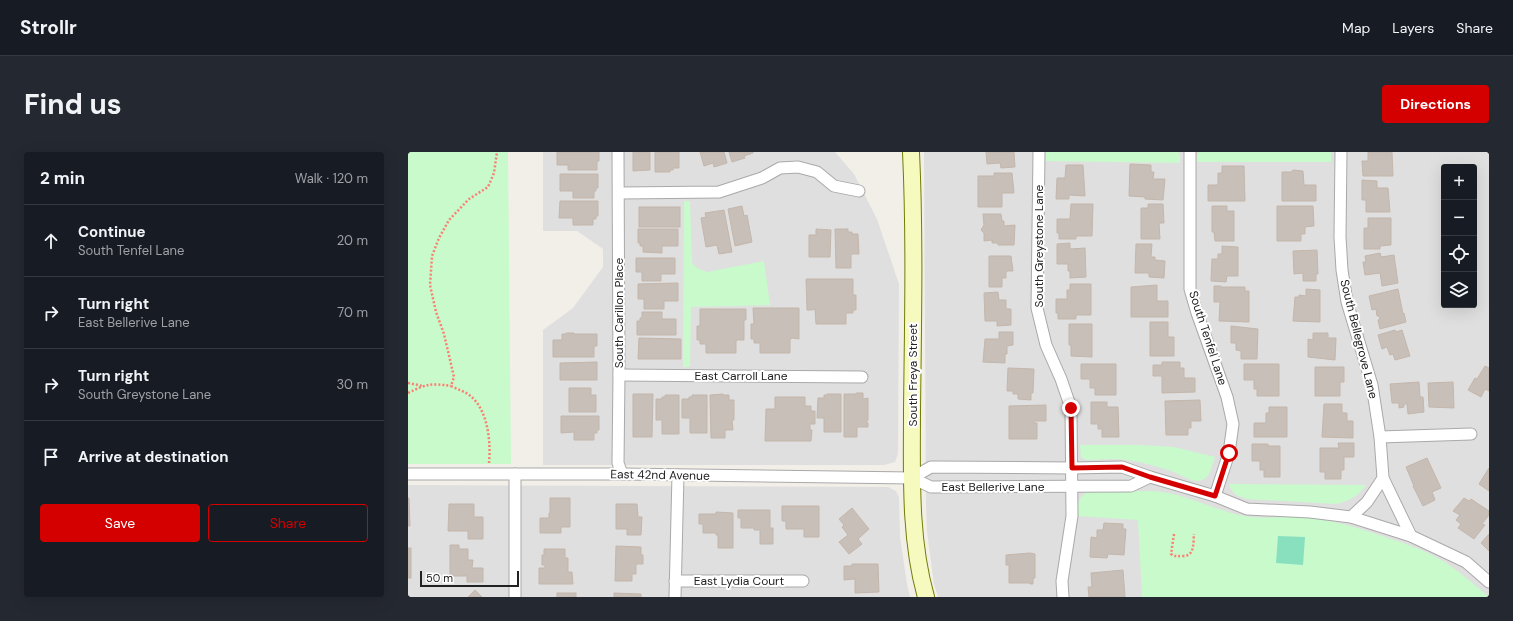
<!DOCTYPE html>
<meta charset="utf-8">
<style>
body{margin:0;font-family:"DM Sans",sans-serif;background:#242831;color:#f1f3f6}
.controls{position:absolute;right:12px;top:12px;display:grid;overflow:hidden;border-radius:4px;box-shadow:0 4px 16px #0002}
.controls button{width:36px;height:36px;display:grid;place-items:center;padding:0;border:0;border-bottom:1px solid #363941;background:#171b24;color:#f1f3f6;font:20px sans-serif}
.scale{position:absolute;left:12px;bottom:10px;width:99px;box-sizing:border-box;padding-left:4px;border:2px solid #222;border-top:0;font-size:11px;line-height:14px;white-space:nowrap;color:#222;-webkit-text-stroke:3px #fff;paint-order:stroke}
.stop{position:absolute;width:12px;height:12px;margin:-9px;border:3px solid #d40000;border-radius:50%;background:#fff}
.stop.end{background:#d40000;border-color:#fff;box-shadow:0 1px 4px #0008}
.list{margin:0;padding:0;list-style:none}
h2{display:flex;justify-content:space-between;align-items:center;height:52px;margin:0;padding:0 16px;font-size:17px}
h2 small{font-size:13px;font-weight:400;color:#9ea1a6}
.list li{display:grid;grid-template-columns:26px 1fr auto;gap:12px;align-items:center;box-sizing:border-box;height:72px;padding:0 16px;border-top:1px solid #363941}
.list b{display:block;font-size:15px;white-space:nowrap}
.list p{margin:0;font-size:13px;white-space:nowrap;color:#9ea1a6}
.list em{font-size:13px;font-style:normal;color:#9ea1a6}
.actions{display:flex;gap:8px;padding:12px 16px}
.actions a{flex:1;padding:9px 0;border:1px solid #d40000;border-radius:4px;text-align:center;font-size:14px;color:#d40000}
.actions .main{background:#d40000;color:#fff}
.icon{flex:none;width:22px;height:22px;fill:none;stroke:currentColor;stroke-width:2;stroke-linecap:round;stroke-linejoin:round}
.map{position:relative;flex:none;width:1081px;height:445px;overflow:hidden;border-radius:4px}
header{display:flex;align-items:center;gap:24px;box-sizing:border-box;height:56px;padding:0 20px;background:#171b24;border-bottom:1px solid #363941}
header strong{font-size:19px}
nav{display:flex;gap:22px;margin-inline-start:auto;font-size:14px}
.intro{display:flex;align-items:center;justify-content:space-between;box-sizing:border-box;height:96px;padding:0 24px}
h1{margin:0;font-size:28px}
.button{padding:10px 18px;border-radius:4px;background:#d40000;color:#fff;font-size:14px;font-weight:700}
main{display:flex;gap:24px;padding:0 24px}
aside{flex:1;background:#171b24;border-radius:4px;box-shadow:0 4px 16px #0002}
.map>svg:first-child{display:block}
.residential{fill:#e0dfdf;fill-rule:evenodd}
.park{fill:#c8facc}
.pitch{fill:#88e0be}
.building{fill:#c7bfb8;stroke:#c4b6ab}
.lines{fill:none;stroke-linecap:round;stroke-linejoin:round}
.street-casing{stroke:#a9a9a9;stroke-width:13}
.secondary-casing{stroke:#707d05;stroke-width:18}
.path{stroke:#fa8072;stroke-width:2.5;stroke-dasharray:2 2;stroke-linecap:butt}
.street{stroke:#fff;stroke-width:11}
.secondary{stroke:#f7fabf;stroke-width:16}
.route{stroke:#d40000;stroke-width:5}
.labels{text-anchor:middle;stroke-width:4;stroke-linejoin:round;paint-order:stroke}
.street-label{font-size:12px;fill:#222;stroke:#fff}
</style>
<header>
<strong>Strollr</strong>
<nav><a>Map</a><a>Layers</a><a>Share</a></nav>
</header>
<div class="intro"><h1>Find us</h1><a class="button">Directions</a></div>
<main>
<aside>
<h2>2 min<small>Walk · 120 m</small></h2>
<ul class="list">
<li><svg class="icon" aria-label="ahead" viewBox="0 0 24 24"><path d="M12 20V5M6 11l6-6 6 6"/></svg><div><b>Continue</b><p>South Tenfel Lane</p></div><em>20 m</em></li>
<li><svg class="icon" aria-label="right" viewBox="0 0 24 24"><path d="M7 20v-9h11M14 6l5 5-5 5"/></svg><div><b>Turn right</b><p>East Bellerive Lane</p></div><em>70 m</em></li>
<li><svg class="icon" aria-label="right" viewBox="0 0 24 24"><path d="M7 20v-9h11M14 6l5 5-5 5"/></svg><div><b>Turn right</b><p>South Greystone Lane</p></div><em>30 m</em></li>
<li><svg class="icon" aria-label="arrive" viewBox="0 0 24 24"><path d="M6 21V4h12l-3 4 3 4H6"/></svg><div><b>Arrive at destination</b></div></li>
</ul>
<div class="actions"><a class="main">Save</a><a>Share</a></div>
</aside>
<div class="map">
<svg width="1081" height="445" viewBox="0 0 1081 445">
<rect width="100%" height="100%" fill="#f2efe9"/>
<g class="residential">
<path d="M135,0H427L446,22L469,67L491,132L490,302L487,310L476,313H135V178L165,156L195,115V97L169,79H135Z"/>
<path d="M516,0H1081V445H530L526,432L519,380L518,352ZM1036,15H1066V153H1036Z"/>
<path d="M0,333L480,335L488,339L491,345L492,385L499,432L502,445H0Z"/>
</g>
<g class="park">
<path d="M0,0H100L103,312H0Z"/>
<path d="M637,0H770L772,3V11L637,9Z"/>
<path d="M791,0H923V10H789V3Z"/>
<path d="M276,49H282L284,111L289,116L299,120L356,109L362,153L283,155L282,215H275Z"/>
<path d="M672,293H731L766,295L807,305C804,312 803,325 794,328C785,332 772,322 763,319C748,314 734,310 718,308C705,306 691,308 678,308L673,305Z"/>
<path d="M821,332L958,333C950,344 942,349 928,352L839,347C829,344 824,342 821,332Z"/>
<path d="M743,339C776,340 804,358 836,364C857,368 879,363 900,366C925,368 950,376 974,384C995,391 1018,398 1038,411C1053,421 1067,433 1081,445H734L730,368L669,364C670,354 669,345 680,340Z"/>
</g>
<path class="pitch" d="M870,384L897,385L895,413L868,411Z"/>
<g class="building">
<path d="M149,0H191V9H189V18H160V13H149Z"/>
<path d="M225,0H242V18L225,19Z"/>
<path d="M247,0H271V16H265V18H262V20H247Z"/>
<path d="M292,0H316L319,11L306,15L305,11L296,14Z"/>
<path d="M321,0H345V1L336,4L337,6L324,10Z"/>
<path d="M578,0H606L607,15L593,16L592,11L579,12Z"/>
<path d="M960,0H984L985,24H955L954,9H960Z"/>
<path d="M722,12L743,13V20H746L745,27H757L755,48L737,47V45L721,44Z"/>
<path d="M658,13H675L677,44L661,43V47H648L649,26H657Z"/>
<path d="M814,14H836L837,49H800V33H810V21H814Z"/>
<path d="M885,18L895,19L896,33H908V49H874V20H883Z"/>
<path d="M586,21H604L606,41H594V55H570V24H586Z"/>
<path d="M152,22H190V36H188V39H186V46H165V39H152Z"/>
<path d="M954,28L969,29V36H980L982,60H958V48H954Z"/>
<path d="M152,49H190V64H188V67H185V73H165V66H151Z"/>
<path d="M663,52H685L684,84H668V87H651V81H649V67H662Z"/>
<path d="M740,52H755L756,71H751L752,87H733V56H740Z"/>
<path d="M334,54L336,64L339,63L344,90L327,94L320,57Z"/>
<path d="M804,54H819V59H826V89H807L806,80H804Z"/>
<path d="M869,54H905L906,74L897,75V82H893V89H869Z"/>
<rect x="231" y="55" width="41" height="20"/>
<path d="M316,58L324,100L311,102L309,93L298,95L293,66L298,65L297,61Z"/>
<path d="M575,62H593L594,69H596V74L607,73L606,93H590V91H584V88L576,89V81L573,78L576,73Z"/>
<path d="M960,66H983V93L972,94V97H956V76H960Z"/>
<path d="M230,77H270V94H254V101L235,100V94H232V91H230Z"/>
<path d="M408,77L423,78L422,105H401V83H408Z"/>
<path d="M427,77H440V80H444V82H450L451,102H443V116H428Z"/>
<path d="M662,91V97L677,96L678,125L662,126V119H660V112H649V92Z"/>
<path d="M728,92H744L743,105H747V108L757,109L756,126L741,125V121H727Z"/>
<path d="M814,94L830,95V124H819L818,130L803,129L804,107H810V102H814Z"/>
<path d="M909,98L910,122H908V129H895V121L886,122L885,99Z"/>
<path d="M972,101L973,105L986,103L990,131L974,134L972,121L957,123L955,110H958L957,104Z"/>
<path d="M581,104H603L605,119H598V126H594V135H581Z"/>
<path d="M228,106H267V122H253V129H234V120H228Z"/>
<path d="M398,127H445V143H448V158H445V161H438V172H408L407,157L404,158H399Z"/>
<path d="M270,131V149H256V157H236V147H230V132Z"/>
<path d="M662,132H683V163H668V167H650V161H648V147H659V138H662Z"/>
<path d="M749,133V149H760V165H723V135Z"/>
<path d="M806,134H813V135H837V139H841V170L811,169L812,150H806Z"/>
<path d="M898,137L912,138V170L885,169L887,145H891V143L898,144Z"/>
<path d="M990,137L995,162L996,161L998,170L972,177L970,168L972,167L971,164H969L968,157L964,158L961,144Z"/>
<path d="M590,140L591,148H598V157H603V173L589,174V169H577L576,141Z"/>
<path d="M345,156H391V187L384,186L382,188V201H352V191H346V187H343V172H346Z"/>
<path d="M292,157H338V168H336V188H329L328,189V201H298V192H292V188H289V174H292Z"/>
<path d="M234,160H254V167H268V183H229V169H232V166H234Z"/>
<path d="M742,170H760V185H766V204H742Z"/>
<path d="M661,172H684V205L663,204V193H661Z"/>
<path d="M823,174L850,177L849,207H833V199L828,198V191H823Z"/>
<path d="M987,178L988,180L994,178L1002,204L987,208L985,202L982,203L979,195L974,197L970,183Z"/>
<path d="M591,180H605V193L599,194V202H597V211L575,210L577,187H591Z"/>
<path d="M158,181H166V182H189V194H186V205H145V188H154V182H158Z"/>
<path d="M905,181H920V186H928L927,208L900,205V187L905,188Z"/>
<path d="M231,186L273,187V207H230Z"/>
<path d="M189,210V228H152V211Z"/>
<path d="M754,210H772V216H776V226H787V240L754,241V224H745V213H754Z"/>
<path d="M673,212H708V243H687V236H682V227H673Z"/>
<path d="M836,212H871V244H849V237H846V228H836Z"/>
<path d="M1077,214L1081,216V239L1077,237L1073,245L1060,238L1067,226L1069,227Z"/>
<path d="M907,215H936V230H932V244H907Z"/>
<path d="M600,216L626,217L625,241H623V248L610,247V242H605V239H599Z"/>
<path d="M1011,230L1012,245H1015L1016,260L1000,262L999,252H996V255L991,256V251H984L982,232Z"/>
<path d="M1045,230L1046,256L1021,255L1020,231Z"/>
<path d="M161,236H183V243H188V260H161Z"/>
<path d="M448,241H455V247L460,246V268H459V271H460V275H449V285H436V242H448Z"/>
<path d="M225,242H245L244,285H225Z"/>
<path d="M315,242V243H321V248H326V268H324L325,278H317V286H303L302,243Z"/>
<path d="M419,242H433V280H416V266H409L410,246H416V243H419Z"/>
<path d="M257,243H271V282H254V268H248V247H254V245H257Z"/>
<path d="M284,243H299V281H282V266H274V247H281V245H284Z"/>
<path d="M367,245H397V254H403V259H407V272H402V278H404L403,289H357L358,257H367Z"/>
<path d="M792,248L793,269H783V276H780V283H758L757,249Z"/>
<path d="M683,250H699V255H710L711,285H694V277H690V272H683Z"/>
<path d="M916,252H934V261H939V269H945V286L914,285Z"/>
<path d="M638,253V269H626V271H629V287H601V254Z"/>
<path d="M861,255H879V285H846V271H858V261H861Z"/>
<path d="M153,264H191V278H189V281H186V288H166V280L153,281Z"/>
<path d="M930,291H946V305H936V318H933V327H917V320H912V296H931Z"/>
<path d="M844,292H860V294H872V325H856V318H852V309H844Z"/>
<path d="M1019,306L1033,336L1024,340L1027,348L1015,354L1005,334H1006L998,315Z"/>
<path d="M1081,316V339L1071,332Z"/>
<path d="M0,346H1L2,374H0Z"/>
<path d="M142,346H162V375H153V381H132V366H141V361H142Z"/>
<path d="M1056,346L1061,349L1063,347L1081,359V363L1074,372L1077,373L1066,387L1050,376L1053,372L1048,368L1052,363L1045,359Z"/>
<path d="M41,352H66V365H75V387H60V379H40Z"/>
<path d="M208,352H229L230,365H234L233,383H219V377H208Z"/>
<path d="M374,354H411V385H396V377H378V369H374Z"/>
<path d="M444,356L461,377L450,387L454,392L441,402L431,390L440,383L434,375L436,373L431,367Z"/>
<path d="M330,358H362V376H365V392H352V378H346V376H333V366H330Z"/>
<path d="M308,360L325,361V396H310V383H308V381H295V372H291V362H308Z"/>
<path d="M696,371L715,372V377H718L716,403L700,402L699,406L682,405L683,385L689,386V378H695Z"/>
<path d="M1081,382V399L1073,391Z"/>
<path d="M42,393H51V397H60V408H65L64,416H75V430H59V424H42Z"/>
<path d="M208,394L233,395V403H235V412H228V422H224V429H207Z"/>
<rect x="0" y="396" width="3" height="30"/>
<path d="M136,397H157V406H160V420H164L165,432H131V416H137V413H134V403H136Z"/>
<path d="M622,401L627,402V426H625V432H622V431H601V413H598V403Z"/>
<path d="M444,412H470L471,440L447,441V427L436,428V414H444Z"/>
<path d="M715,418L717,445H681L680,435H684L683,421Z"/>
<path d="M67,438L74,445H60Z"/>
<rect x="149" y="441" width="19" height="4"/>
<path d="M206,441L233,442V445H206Z"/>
</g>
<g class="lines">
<defs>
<g id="street">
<path d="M210,0L211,223L210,311L214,322"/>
<path d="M631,0L629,156L638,193L653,227L663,256L664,364L654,429L655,445"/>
<path d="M782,0V137L789,161L819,245L825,272L821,301L807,344"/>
<path d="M933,0L932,85L934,118L939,150L964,233L972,285L975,326L1003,384"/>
<path d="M211,41L311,40L354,26L372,16L390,15L409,20L426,34L451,39"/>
<path d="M211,223L454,225"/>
<path d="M972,285L1063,282"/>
<path d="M0,322H214L504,326L523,335L723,334L742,325"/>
<path d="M504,326L523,315L664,316L714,315L742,325L807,344L839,357L902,360L943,365L1003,384L1058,410L1081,430"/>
<path d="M943,365L959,350L975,326"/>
<path d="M267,429H395"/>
<path d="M107,445V322"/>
<path d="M267,445L270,323"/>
</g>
<path id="secondary" d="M503,0C507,86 505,172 504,258C504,319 501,386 518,445"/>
</defs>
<use href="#street" class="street-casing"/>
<use href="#secondary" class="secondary-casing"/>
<g class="path">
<path d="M0,231L15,234"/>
<path d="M0,241C18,232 23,231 43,234"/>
<path d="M81,311C83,289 80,256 60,242C55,239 49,237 43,234L46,225L36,182L28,160L22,133L24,104L31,86L41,68L61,47L80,35L86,21L89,0"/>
<path d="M766,382L763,402C767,405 770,404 775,404C787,404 785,391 786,382"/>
</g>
<use href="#street" class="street"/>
<use href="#secondary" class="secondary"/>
</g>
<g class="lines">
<path class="route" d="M663,256L664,316L714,315L742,325L807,344L821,301"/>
</g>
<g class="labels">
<g class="street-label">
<text transform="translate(631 94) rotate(-90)" y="4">South Greystone Lane</text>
<text transform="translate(211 161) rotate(-90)" y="4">South Carillon Place</text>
<text transform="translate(800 186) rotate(72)" y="4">South Tenfel Lane</text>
<text transform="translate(951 187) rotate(76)" y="4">South Bellegrove Lane</text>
<text transform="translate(505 223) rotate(-90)" y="4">South Freya Street</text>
<text x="333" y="228">East Carroll Lane</text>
<text transform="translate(252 323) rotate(1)" y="4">East 42nd Avenue</text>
<text x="585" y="339">East Bellerive Lane</text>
<text x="331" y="433">East Lydia Court</text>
</g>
</g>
</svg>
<div class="controls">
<button>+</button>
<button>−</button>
<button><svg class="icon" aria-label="locate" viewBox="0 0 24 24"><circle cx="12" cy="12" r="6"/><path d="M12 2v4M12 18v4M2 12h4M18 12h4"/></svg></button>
<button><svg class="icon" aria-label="layers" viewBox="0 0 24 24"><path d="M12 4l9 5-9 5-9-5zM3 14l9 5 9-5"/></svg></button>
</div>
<div class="scale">50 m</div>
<div class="stop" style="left:821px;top:301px"></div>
<div class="stop end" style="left:663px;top:256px"></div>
</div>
</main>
